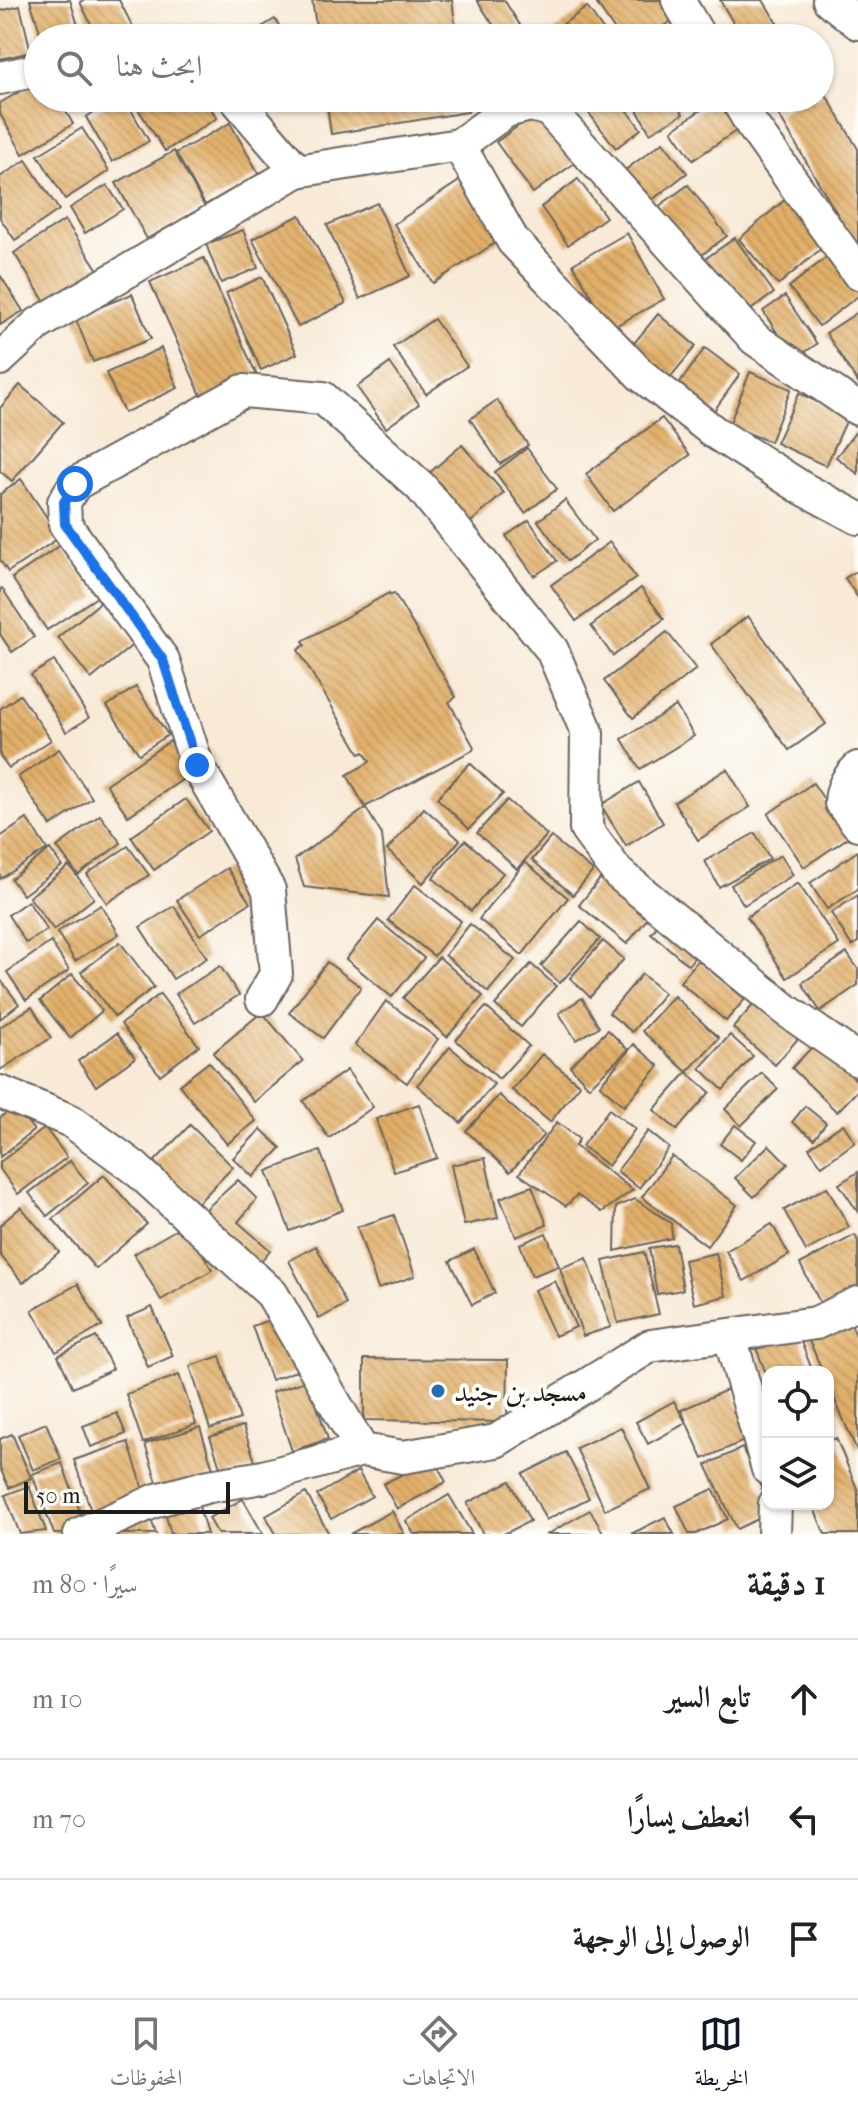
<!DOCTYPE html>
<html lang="ar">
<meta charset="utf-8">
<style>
body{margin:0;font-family:"IM FELL French Canon",Amiri,serif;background:#f6f6f6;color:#222;direction:rtl}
.controls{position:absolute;right:24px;bottom:24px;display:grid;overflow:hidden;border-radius:16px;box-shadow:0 2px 6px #0004}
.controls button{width:72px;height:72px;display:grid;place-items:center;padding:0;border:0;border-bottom:2px solid #e0e0e0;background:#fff;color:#222;font:40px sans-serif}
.scale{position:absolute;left:24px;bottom:20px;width:206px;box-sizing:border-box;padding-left:8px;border:4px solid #1c1c1c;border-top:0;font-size:22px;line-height:28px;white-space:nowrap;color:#1c1c1c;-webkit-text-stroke:6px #fdfcf7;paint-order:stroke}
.stop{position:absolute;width:24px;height:24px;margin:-18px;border:6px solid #1a73e8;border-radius:50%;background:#fff}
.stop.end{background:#1a73e8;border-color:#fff;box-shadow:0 2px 8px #0008}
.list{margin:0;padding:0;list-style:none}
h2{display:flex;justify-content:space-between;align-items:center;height:104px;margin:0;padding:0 32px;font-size:34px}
h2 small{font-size:26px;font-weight:400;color:#767676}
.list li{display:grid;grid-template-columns:52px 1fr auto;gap:24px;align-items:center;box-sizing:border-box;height:120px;padding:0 32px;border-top:2px solid #e0e0e0}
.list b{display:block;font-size:30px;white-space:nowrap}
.list em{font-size:26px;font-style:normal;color:#767676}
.icon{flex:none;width:44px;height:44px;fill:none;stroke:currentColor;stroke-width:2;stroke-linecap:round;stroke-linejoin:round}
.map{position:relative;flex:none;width:858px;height:1534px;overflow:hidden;direction:ltr}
.search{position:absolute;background:#fff;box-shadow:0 2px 6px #0004;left:24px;right:24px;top:24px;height:88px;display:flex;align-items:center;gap:20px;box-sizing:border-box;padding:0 28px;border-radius:44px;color:#767676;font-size:30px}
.sheet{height:464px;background:#fff}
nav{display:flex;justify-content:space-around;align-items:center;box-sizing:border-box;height:112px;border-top:2px solid #e0e0e0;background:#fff;font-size:22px;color:#767676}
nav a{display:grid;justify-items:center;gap:4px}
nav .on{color:#111827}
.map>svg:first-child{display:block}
.building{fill:url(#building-back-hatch)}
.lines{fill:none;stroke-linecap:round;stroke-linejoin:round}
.street-casing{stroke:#69645d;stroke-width:36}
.street{stroke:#fff;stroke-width:32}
.route{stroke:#1a73e8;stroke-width:10}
.poi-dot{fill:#1f6fb2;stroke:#fdfcf7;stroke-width:3}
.labels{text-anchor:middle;stroke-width:8;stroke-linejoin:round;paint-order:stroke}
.poi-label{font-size:28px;fill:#1c1c1c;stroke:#fdfcf7;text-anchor:start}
</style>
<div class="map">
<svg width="858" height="1534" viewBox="0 0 858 1534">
<defs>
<pattern id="building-back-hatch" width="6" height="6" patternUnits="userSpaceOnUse" patternTransform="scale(2)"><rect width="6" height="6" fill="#e1af69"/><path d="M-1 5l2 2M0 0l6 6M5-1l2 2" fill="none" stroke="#c0965a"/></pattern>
</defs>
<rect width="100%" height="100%" fill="#fdfcf7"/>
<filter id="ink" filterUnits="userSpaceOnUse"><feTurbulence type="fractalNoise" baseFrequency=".0125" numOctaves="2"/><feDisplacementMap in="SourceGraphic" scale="16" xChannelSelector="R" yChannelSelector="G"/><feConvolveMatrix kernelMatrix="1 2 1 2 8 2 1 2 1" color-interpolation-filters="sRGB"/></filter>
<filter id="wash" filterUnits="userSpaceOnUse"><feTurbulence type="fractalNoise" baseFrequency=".006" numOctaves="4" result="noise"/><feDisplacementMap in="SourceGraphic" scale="32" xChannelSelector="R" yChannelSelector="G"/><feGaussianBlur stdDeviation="1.8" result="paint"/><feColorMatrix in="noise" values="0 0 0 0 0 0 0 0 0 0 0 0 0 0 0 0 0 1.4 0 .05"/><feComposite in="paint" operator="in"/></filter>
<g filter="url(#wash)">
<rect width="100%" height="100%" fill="#f8ead7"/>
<g id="blocks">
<g class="building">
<path d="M30,0H70L82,38H42Z"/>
<path d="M84,0H119L136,33L127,38H98L80,2Z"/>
<path d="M312,0H452L457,38H318Z"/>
<path d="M477,0H504L520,25L501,37Z"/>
<path d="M604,0H666L677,17L646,38H620L597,4Z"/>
<path d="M720,0H763L786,38H742Z"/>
<path d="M20,6L31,52L0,59V11Z"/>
<path d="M587,7L609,38H544Z"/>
<path d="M275,19L287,38H243Z"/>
<path d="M38,81V98H58L73,124L23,154L0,114V103Z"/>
<path d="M822,88L858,149V249L778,114L806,98H820Z"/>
<path d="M118,98H124L149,141L112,162L86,117Z"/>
<path d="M131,98H204L217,118L165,151Z"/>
<path d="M326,98H466L468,112L331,134Z"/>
<path d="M588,98H618L641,129L616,148L581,103Z"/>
<path d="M648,98H674L683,114L650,133L635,106Z"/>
<path d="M718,98H723L743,126L693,160L672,130Z"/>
<path d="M539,111L576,162L533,193L496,142Z"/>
<path d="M230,123L259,174L205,205L176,153Z"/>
<path d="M82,128L109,171L65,199L38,155Z"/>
<path d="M663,142L687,173L648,203L624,171Z"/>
<path d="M174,151L205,207L147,239L116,183Z"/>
<path d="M26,160L59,210L15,240L0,218V177Z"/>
<path d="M464,178L503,238L433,283L394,224Z"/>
<path d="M578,179L606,217L568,245L541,207Z"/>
<path d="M107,185L123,209L85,233L70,208Z"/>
<path d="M688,185L727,236L696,259L658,207Z"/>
<path d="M788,197L828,243L778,285L739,239Z"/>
<path d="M377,203L410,276L360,299L327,225Z"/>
<path d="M300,215L346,303L298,327L252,239Z"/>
<path d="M65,220L102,276L50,310L14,253Z"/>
<path d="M243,230L258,268L221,283L206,244Z"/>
<path d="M627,233L664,299L610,329L573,264Z"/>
<path d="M735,238L774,293L741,317L702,261Z"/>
<path d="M833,252L858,284V296L819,326L789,287Z"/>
<path d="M204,258L258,378L204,402L150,282Z"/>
<path d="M0,275L23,311L0,325Z"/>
<path d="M262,277L297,354L261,370L226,293Z"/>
<path d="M132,294L151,339L93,362L75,317Z"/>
<path d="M785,296L817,344L794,359L763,311Z"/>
<path d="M858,312V383L826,333Z"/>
<path d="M658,314L696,346L668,380L630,348Z"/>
<path d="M434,319L467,366L426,394L393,347Z"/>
<path d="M161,348L178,388L124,413L106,373Z"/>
<path d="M705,348L740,374L711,415L675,390Z"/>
<path d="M390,363L419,404L386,428L357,387Z"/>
<path d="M750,372L791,389L770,442L729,425Z"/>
<path d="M20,385L63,422L12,481L0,471V408Z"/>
<path d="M799,393L848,417L826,466L776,443Z"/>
<path d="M497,400L528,445L500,464L470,419Z"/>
<path d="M662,418L690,455L613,511L586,474Z"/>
<path d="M858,429V474L836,457Z"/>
<path d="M462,445L504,493L464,528L422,479Z"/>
<path d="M527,448L557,489L525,513L495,472Z"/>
<path d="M21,479L60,537L8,572L0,560V494Z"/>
<path d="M565,500L595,540L568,561L538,521Z"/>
<path d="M529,520L557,561L534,576L506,536Z"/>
<path d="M610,542L636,578L576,621L551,585Z"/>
<path d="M61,545L97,597L47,630L12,578Z"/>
<path d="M858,570V598L845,578Z"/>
<path d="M2,588L34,637L12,652L0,634V589Z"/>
<path d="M641,588L664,619L613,656L591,626Z"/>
<path d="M389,593L390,595L394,593L456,697L449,702L474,747L473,750L365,807L347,775L370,762L364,752L360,754L298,650L305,645L303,641Z"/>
<path d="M101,602L135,643L91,679L58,637Z"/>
<path d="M748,616L826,724L789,750L711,644Z"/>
<path d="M667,632L696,669L633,718L604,681Z"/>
<path d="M54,661L89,718L66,732L31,675Z"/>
<path d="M136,687L168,735L139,754L107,706Z"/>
<path d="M20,695L51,740L9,768L0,756V709Z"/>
<path d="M676,706L694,736L640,769L622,739Z"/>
<path d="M170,741L191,774L128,816L106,784Z"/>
<path d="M59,749L92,798L51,826L18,777Z"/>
<path d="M470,763L503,794L469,829L437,798Z"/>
<path d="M727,769L750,807L698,840L674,802Z"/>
<path d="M639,782L663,823L626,846L601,805Z"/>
<path d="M813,783L849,837L804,867L768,814Z"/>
<path d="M186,799L209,831L154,870L131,837Z"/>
<path d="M507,800L547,835L517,869L477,833Z"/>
<path d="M366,808L382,835L389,897L304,887L295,859Z"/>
<path d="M424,808L460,840L423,883L387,850Z"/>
<path d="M100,815L121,843L78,875L57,847Z"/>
<path d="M27,819L47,849L0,879V837Z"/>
<path d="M755,833L770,859L719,887L705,861Z"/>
<path d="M551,837L593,871L573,895L532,860Z"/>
<path d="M465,840L503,873L471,911L433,878Z"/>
<path d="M128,846L149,875L107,903L87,874Z"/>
<path d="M50,849L62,866L23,895L11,879Z"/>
<path d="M858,851V889L827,909L810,883Z"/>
<path d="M781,855L793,875L744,905L731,885Z"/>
<path d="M525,862L568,898L522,955L479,919Z"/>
<path d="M69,866L94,898L54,930L29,897Z"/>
<path d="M227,868L250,903L200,935L177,900Z"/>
<path d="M604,874L652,913L627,944L579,905Z"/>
<path d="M798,883L839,944L787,978L747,917Z"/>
<path d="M415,885L461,921L434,956L388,920Z"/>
<path d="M858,895V942L852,946L831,913Z"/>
<path d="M28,901L47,930L26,943L8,915Z"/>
<path d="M101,905L119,934L75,961L57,932Z"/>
<path d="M174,906L207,958L173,979L140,927Z"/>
<path d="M664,919L700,950L688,965L651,933Z"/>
<path d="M378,920L424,958L392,997L346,959Z"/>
<path d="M581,921L600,939L560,983L541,966Z"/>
<path d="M470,924L515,960L488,992L445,955Z"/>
<path d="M603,941L624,959L590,997L570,978Z"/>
<path d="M51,942L69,970L26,1000L7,972Z"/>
<path d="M120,942L154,987L115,1017L81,972Z"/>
<path d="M847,953L858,969V985L820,1011L802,983Z"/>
<path d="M439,957L483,996L447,1037L403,998Z"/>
<path d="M698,960L745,999L726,1021L680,982Z"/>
<path d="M327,962L361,987L323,1038L289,1013Z"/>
<path d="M531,964L556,986L521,1027L495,1005Z"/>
<path d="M220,966L239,995L195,1023L176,994Z"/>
<path d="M72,974L102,1011L70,1038L40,1001Z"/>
<path d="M642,974L664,993L632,1032L609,1013Z"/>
<path d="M0,979L19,1004L0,1019Z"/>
<path d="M160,994L199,1046L160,1075L121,1024Z"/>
<path d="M674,996L719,1038L687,1072L710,1092L677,1130L654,1110L687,1072L642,1031Z"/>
<path d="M760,997L802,1034L775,1065L733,1028Z"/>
<path d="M582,998L599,1027L576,1040L559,1013Z"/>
<path d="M386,1001L438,1039L407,1083L355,1045Z"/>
<path d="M32,1007L51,1038L0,1070V1027Z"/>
<path d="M486,1007L529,1046L499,1079L456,1040Z"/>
<path d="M262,1012L303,1061L254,1102L213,1053Z"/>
<path d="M608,1030L628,1050L589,1087L570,1066Z"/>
<path d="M117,1033L135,1058L96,1086L78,1061Z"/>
<path d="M730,1035L753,1056L723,1090L700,1068Z"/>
<path d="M817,1042L858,1082V1090L837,1112L792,1068Z"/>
<path d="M634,1044L659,1066L624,1106L600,1085Z"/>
<path d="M450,1047L494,1084L461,1123L417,1085Z"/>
<path d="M542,1054L580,1085L550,1122L512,1090Z"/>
<path d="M209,1062L256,1121L227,1144L179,1085Z"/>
<path d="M347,1070L373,1107L329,1138L303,1101Z"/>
<path d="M762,1073L778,1089L741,1126L725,1109Z"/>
<path d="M499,1095L544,1135L510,1172L466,1131Z"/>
<path d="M419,1104L437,1158L394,1172L376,1119Z"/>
<path d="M14,1106L34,1130L0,1157V1118Z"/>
<path d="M805,1106L826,1123L814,1139L792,1122Z"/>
<path d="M609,1109L635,1129L608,1166L582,1146Z"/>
<path d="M557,1122L579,1139L575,1146L633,1190L602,1212L577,1195L566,1206L519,1174Z"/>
<path d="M843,1124L855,1142L822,1166L809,1148Z"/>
<path d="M190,1125L233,1167L197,1204L154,1162Z"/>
<path d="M735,1125L756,1141L741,1160L720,1144Z"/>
<path d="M45,1128L67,1157L18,1194L0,1169V1162Z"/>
<path d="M261,1129L281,1148L253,1177L233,1158Z"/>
<path d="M648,1131L669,1148L639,1188L617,1171Z"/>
<path d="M769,1145L788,1164L754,1197L735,1178Z"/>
<path d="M320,1151L343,1210L290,1231L267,1171Z"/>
<path d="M672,1156L737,1205L707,1246L642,1197Z"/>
<path d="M485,1158L498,1218L464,1225L451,1165Z"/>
<path d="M70,1161L88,1183L47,1216L29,1193Z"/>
<path d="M858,1172V1212L839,1184Z"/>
<path d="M104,1175L147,1224L96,1269L53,1219Z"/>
<path d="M238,1180L257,1199L238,1222L270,1250L254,1270L205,1222L207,1208Z"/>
<path d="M532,1186L547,1225L516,1237L500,1198Z"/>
<path d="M827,1187L849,1227L806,1251L784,1210Z"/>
<path d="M635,1199L671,1223L672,1238L615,1251L616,1207Z"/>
<path d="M21,1207L59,1252L23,1283L0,1255V1225Z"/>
<path d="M394,1215L415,1276L378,1289L357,1227Z"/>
<path d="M186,1224L212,1270L161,1300L134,1254Z"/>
<path d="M772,1224L789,1255L744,1281L726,1251Z"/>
<path d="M546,1233L559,1266L532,1276L520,1244Z"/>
<path d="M855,1235L858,1241V1292L824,1310L800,1264Z"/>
<path d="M675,1244L683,1290L657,1294L649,1248Z"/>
<path d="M316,1246L346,1304L319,1319L289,1261Z"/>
<path d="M474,1249L495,1293L472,1305L450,1261Z"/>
<path d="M644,1252L659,1314L618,1323L603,1261Z"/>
<path d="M716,1253L726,1296L694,1304L684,1260Z"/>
<path d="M587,1258L611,1327L583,1336L560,1268Z"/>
<path d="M555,1281L576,1327L555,1336L534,1290Z"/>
<path d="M78,1284L102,1326L56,1352L32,1310Z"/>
<path d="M152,1307L173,1356L148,1367L127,1318Z"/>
<path d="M283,1315L302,1369L271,1380L252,1326Z"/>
<path d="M848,1317L858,1340V1453L828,1384V1372H823L806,1334Z"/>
<path d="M795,1327L813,1372H768V1378L754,1343Z"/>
<path d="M96,1337L113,1369L73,1388L58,1356Z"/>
<path d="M220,1356L240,1419L210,1429L190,1366Z"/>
<path d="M364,1359L508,1360L507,1422L364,1420Z"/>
<path d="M179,1375L196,1424L143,1443L126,1394Z"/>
<path d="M308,1380L328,1439L292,1451L272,1392Z"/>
<path d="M731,1388L753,1437L703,1459L681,1410Z"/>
<path d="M674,1401L686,1423L648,1444L636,1422Z"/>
<path d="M117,1413L126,1434L91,1447L83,1426Z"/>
<path d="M46,1423L61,1459L33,1470L18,1435Z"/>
<path d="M243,1426L257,1467L224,1478L210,1437Z"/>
<path d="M200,1427L215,1475L160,1492L145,1444Z"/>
<path d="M621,1427L650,1489L605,1510L576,1448Z"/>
<path d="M12,1434L31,1478L9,1488L0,1468V1439Z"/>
<path d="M836,1438L858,1491V1534H825L812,1504H828V1441Z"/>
<path d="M128,1442L147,1499L93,1517L74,1460Z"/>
<path d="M742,1448L773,1512L737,1529L706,1465Z"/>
<path d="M566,1452L589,1498L546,1520L523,1474Z"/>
<path d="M434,1458L446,1482L397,1509L383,1484Z"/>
<path d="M62,1463L85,1526L62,1534H54L32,1474Z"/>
<path d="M358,1471L372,1496L331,1519L317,1495Z"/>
<path d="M510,1481L530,1521L504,1534H483L467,1503Z"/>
<path d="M29,1486L46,1531L20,1534L5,1495Z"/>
<path d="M713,1489L728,1519L696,1534H689L676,1506Z"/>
<path d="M195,1493L207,1534H171L162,1502Z"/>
<path d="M306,1493L329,1534H276L266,1516Z"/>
<path d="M449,1495L472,1534H414L406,1521Z"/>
<path d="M243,1499L263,1534H218L209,1518Z"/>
<path d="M590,1510L604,1534H548Z"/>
<path d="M392,1511L404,1534H350Z"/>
<path d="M149,1513L156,1534H93Z"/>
<path d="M665,1517L674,1534H631Z"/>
</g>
</g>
</g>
<g filter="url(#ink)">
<use href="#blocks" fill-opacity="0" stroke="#69645d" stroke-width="2"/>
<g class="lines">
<defs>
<g id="street">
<path d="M678,0L700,38"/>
<path d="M829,0L858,23"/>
<path d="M0,78L38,70"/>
<path d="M235,98L297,171L459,145L506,111L531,105L549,110L755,339L858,409"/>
<path d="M736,98L752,125L858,273"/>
<path d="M459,145L513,241L641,375L714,432L802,488L858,518"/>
<path d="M0,359L38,324L297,171"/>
<path d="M858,768C847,779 842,787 841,803L858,824"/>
<path d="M262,999L276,974L269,890L197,765L163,660L65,524L64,502L75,484L243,391L323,398L421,487L552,650L587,732L586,829L618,873L786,1010L858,1060"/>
<path d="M0,1092L71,1121L134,1167L272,1294L362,1450L403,1457L496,1441L650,1346L816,1323L858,1303"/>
<path d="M730,1337L768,1469"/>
<path d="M80,1534L157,1500L209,1486L263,1477L362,1450"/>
<path d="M774,1534L775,1504"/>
</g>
</defs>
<use href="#street" class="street-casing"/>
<use href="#street" class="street"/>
</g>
</g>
<g class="lines" filter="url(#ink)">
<path class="route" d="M75,484L64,502L65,524L163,660L197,765"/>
</g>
<circle class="poi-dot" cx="438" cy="1391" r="8"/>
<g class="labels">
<g class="poi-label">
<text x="454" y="1401">مسجد بن جنيد</text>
</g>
</g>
</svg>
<div class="controls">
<button><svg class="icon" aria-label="locate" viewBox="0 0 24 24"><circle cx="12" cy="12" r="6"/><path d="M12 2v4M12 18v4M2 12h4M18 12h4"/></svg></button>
<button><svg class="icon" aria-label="layers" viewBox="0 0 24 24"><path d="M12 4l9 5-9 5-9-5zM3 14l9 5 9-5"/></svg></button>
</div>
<div class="scale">50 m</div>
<div class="stop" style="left:75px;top:484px"></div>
<div class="stop end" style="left:197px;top:765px"></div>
<div class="search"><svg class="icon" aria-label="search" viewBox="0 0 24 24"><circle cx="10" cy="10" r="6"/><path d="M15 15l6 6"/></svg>ابحث هنا</div>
</div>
<section class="sheet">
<h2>1 دقيقة<small>سيرًا · 80 m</small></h2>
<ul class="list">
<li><svg class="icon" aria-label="ahead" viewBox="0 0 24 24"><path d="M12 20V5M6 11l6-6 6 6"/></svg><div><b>تابع السير</b></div><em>10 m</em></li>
<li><svg class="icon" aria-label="left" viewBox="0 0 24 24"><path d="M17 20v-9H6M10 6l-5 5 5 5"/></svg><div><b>انعطف يسارًا</b></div><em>70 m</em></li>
<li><svg class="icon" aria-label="arrive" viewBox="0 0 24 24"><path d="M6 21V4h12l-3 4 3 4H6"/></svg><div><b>الوصول إلى الوجهة</b></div></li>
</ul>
</section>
<nav>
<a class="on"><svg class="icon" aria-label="map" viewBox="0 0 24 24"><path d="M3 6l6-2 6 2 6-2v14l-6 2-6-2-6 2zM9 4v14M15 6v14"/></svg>الخريطة</a>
<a><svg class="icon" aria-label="directions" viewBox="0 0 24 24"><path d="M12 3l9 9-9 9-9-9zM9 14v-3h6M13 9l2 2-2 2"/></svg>الاتجاهات</a>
<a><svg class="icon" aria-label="saved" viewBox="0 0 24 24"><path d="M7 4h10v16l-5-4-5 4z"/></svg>المحفوظات</a>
</nav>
